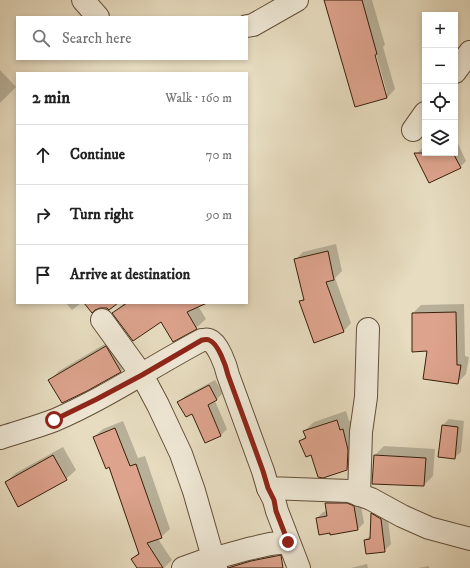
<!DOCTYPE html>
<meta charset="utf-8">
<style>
body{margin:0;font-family:"IM FELL DW Pica",serif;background:#f2f2f2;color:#222}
.controls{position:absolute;right:12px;top:12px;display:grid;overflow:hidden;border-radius:0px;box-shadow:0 2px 6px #0003}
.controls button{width:36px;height:36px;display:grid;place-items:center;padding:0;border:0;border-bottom:1px solid #e0e0e0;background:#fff;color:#222;font:20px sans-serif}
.stop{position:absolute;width:12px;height:12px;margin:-9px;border:3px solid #8f2418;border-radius:50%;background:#fff}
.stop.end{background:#8f2418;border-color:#fff;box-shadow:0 1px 4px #0008}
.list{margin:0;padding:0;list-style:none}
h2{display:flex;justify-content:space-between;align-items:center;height:52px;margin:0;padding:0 16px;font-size:17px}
h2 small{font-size:13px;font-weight:400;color:#767676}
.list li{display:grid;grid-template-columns:26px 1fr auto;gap:12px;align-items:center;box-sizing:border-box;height:60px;padding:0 16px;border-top:1px solid #e0e0e0}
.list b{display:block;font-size:15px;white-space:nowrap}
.list em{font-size:13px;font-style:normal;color:#767676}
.icon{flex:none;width:22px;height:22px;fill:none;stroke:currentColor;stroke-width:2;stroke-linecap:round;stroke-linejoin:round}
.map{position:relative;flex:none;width:470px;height:568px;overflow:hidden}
.search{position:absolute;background:#fff;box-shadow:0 2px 6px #0003;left:16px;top:16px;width:232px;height:44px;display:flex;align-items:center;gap:10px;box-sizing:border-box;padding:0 14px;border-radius:0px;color:#767676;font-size:15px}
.panel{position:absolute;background:#fff;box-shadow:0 2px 6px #0003;left:16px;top:72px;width:232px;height:232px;border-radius:0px}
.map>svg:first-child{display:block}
.shadow{fill:#0003;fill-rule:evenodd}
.building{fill:#dda38d;stroke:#39200a}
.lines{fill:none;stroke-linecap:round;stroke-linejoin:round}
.minor-casing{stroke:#644f38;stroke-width:24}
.minor{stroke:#efe8d6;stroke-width:22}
.route{stroke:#8f2418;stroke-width:5}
</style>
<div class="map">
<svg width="470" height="568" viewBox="0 0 470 568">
<rect width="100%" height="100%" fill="#e7dcc0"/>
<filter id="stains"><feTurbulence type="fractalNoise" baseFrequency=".005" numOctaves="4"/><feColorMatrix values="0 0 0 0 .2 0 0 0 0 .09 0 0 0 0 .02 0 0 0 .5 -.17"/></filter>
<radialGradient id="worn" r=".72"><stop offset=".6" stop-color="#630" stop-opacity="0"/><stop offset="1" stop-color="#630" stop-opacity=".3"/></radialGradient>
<g class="shadow">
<path d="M325,0H372L385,45L383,47L395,89L387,98ZM373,50H375L387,93H385Z"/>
<path d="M0,70L16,87L0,103Z"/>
<path d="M455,137L466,161L460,167L416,155L422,148L425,147V153H455Z"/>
<path d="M336,244L342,271L335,278L351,323L343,332L301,301L304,298L295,260L303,252Z"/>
<path d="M66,303H81L72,310Z"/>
<path d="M124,303H204L198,306L206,319L196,328L114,313Z"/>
<path d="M464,304L465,356L469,357L466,374L457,383L428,350L413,313L421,305Z"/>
<path d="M115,338L130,362L121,371L86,390L50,380L59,371Z"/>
<path d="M215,380L223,393L215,401L227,429L221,435L193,412L179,403L185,396Z"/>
<path d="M346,411L349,421H352L356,459L347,469L312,454L300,441L306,436L304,431L314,422Z"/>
<path d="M449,419L464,421L461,452L454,458L443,425Z"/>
<path d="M123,421L138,458L145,456L170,529L161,537L158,539L172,560L164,568H138L132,559L139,552L110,466L94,437L103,429Z"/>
<path d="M384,446L435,449L433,476L424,485L375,455Z"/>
<path d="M63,447L76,470L66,479L6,482L16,473Z"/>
<path d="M332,497L360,500L364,523L357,530L330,532L317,518L323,512L327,511L326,503Z"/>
<path d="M378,508L387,512L391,544L384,551L365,540L371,535L372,514Z"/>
<path d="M272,551L275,568H229L237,560Z"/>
<path d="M367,564L368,568H351Z"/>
<path d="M429,566V568H418Z"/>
</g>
<g class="building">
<path d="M324,0H362L377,54L375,55L387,98L355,107Z"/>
<path d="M414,153H453L461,168L429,183Z"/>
<path d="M328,251L334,280L326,282L344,332L314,343L299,301L304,300L294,259Z"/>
<path d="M84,303H118L109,310L107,308H100L95,310L92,313Z"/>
<path d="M127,303H207L187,312L197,329L173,342L161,322L133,341L112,313Z"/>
<path d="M456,312L457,365H461L458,384L423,379L427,351L412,352V313Z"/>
<path d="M106,346L121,372L87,391L62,403L48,380Z"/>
<path d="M209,385L217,400L208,405L221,436L205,443L192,414L186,417L177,402Z"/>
<path d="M337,420L340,430L343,429L348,450L347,470L323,478L318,477L311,455L306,457L299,441L306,438L303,431Z"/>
<path d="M442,425L458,427L455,459L438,457Z"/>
<path d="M115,428L130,466L136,464L162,538L147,543L163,568H137L131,559L139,554L109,467L106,469L93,437Z"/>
<path d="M53,455L67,480L18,507L5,482Z"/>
<path d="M374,455L426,458L424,486L372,484Z"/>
<path d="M325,503H347L354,506L358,530L330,535V533L319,535L316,518L327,516Z"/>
<path d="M371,513L381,519L385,552L366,554L364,540L370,539Z"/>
<path d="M281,555L283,568H228L251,561Z"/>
</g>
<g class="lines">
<defs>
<g id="minor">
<path d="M83,0L98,17"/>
<path d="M247,26L253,25L297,0"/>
<path d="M455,72L470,52"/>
<path d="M413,130L425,113"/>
<path d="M102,320L142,375L158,405L181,454L194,491L216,568"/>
<path d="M0,438C18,432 37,427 55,420C106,398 153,366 202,340C204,340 207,339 209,340C218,343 226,366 228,375L263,471L268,488L349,491L371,499L402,516L429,528L470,539"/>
<path d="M268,488L274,500L277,511L299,568"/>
<path d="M359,495L361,432L366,397L368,329"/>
<path d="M183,568L208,559L219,557L248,549L270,544L288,542"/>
</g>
</defs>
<use href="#minor" class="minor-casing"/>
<use href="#minor" class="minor"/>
</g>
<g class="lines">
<path class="route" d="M54,420L97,399L142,375L202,340C204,340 207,339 209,340C218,343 226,366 228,375L263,471L268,488L274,500L276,511L288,542"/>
</g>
<rect width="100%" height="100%" filter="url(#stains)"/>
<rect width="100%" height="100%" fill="url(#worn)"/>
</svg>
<div class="controls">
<button>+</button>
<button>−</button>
<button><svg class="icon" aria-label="locate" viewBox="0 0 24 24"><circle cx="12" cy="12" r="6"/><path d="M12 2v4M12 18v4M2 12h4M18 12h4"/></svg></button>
<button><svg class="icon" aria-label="layers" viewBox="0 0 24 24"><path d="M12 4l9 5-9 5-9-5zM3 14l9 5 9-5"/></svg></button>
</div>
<div class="stop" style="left:54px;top:420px"></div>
<div class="stop end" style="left:288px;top:542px"></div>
<div class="search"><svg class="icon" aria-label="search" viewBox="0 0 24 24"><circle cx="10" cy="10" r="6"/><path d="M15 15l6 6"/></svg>Search here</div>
<section class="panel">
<h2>2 min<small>Walk · 160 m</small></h2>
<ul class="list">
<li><svg class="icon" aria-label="ahead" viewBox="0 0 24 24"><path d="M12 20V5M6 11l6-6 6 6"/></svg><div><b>Continue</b></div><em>70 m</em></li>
<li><svg class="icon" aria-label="right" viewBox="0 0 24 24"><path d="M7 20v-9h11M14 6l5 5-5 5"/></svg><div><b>Turn right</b></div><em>90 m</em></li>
<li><svg class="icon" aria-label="arrive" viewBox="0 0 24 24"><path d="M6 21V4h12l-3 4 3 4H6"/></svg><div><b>Arrive at destination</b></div></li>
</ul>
</section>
</div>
